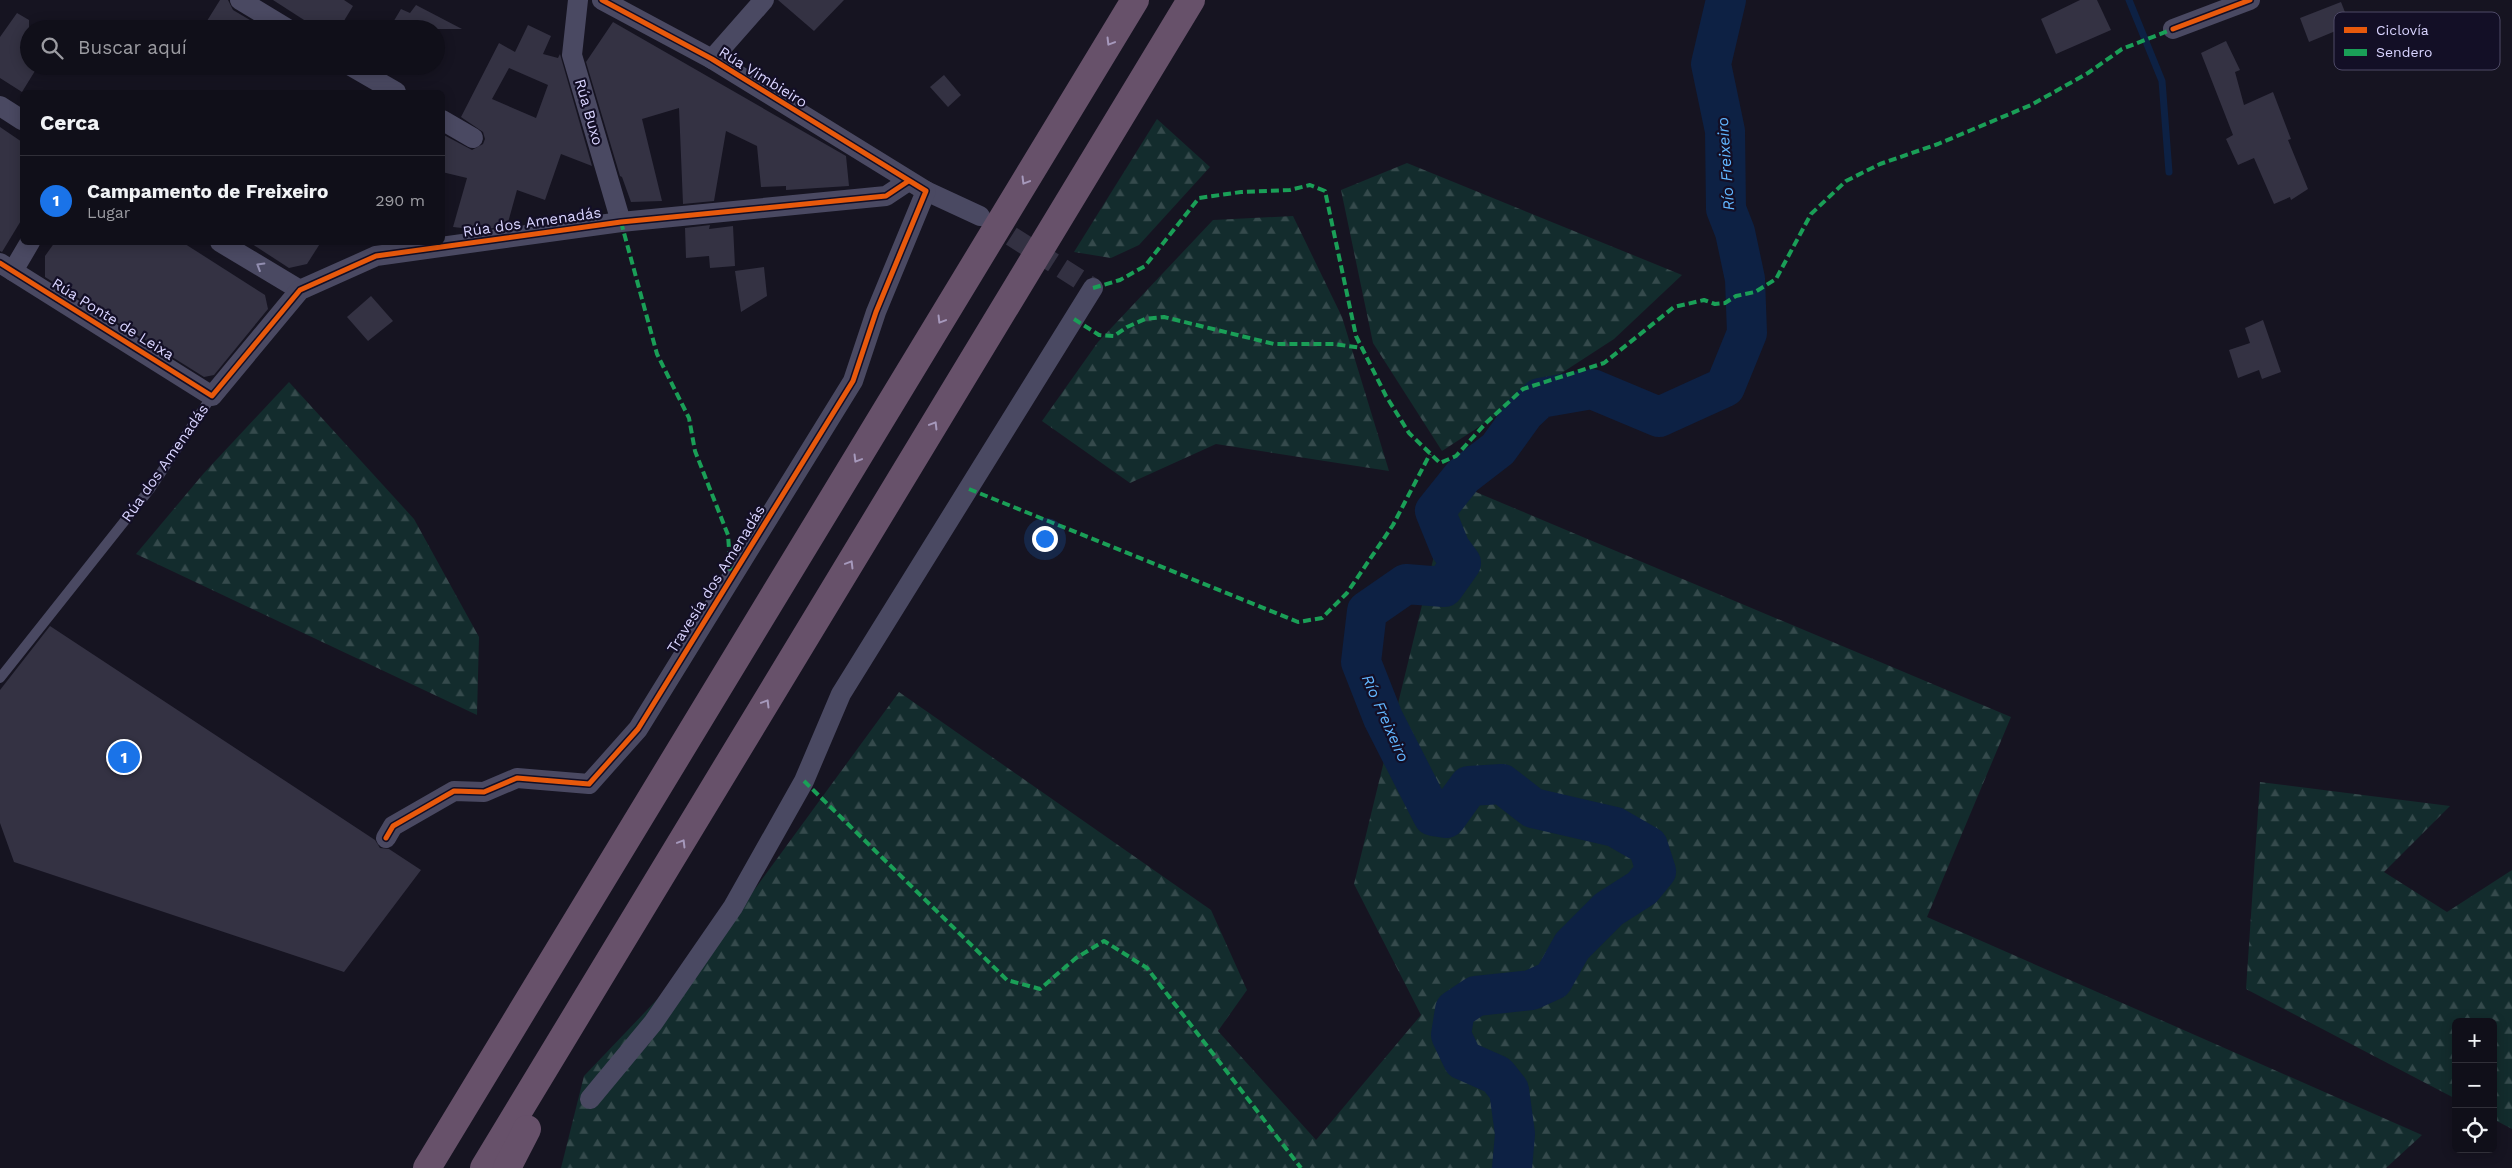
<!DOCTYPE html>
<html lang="es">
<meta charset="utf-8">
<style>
body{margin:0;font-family:"Work Sans",sans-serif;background:#191822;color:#f1f3f6}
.controls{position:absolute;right:15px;bottom:15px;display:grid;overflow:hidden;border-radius:8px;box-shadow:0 2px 12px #0003}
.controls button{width:45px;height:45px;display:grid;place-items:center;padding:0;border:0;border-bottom:1px solid #302f38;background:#100f19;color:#f1f3f6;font:25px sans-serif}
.you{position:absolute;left:1044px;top:538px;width:18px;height:18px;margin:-12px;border:4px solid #fff;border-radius:50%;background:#1a73e8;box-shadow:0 0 0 8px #1a73e833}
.badge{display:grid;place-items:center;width:32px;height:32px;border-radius:50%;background:#1a73e8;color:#fff;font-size:16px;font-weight:700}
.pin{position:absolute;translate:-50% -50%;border:2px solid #fff;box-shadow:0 1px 5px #0006}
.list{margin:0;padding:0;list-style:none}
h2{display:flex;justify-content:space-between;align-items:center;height:65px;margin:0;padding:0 20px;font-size:21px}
h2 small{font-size:16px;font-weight:400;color:#9c9ca2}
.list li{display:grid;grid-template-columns:32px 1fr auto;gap:15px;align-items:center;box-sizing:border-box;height:90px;padding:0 20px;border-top:1px solid #302f38}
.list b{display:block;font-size:19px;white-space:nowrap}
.list p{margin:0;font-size:16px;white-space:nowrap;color:#9c9ca2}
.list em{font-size:16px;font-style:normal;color:#9c9ca2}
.icon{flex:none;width:28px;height:28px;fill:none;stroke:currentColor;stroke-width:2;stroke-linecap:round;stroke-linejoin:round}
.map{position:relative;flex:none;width:2512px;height:1168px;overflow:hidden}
.search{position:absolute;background:#100f19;box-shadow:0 2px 12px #0003;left:20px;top:20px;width:425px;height:55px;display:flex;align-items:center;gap:12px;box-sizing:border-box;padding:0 18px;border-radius:28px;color:#9c9ca2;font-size:19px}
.panel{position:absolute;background:#100f19;box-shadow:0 2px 12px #0003;left:20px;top:90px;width:425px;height:155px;border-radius:8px}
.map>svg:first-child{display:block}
.forest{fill:url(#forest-firs)}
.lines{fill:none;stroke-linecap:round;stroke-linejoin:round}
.stream{stroke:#0d2144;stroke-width:7}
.river{stroke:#0d2144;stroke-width:40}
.building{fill:#343243;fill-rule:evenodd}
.street-tunnel{stroke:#333142;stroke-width:20;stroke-dasharray:20 10;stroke-linecap:butt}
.lane{stroke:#4a4962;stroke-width:10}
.street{stroke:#4a4962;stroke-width:20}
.highway{stroke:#67516a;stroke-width:28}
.quiet{stroke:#1a9f57;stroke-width:4;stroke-dasharray:8 4;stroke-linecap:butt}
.cycleway-casing{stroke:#130f26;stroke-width:8}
.cycleway{stroke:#e8590c;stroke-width:5}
.oneway{stroke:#a699bc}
.oneway2{stroke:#928eb0}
.labels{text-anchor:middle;stroke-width:4.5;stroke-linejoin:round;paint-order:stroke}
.street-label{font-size:15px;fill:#d9d4ff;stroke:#130f26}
.water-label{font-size:16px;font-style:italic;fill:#62b6ff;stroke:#130f26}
.key{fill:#130f26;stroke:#4e4a67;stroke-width:1}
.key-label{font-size:14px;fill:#d9d4ff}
</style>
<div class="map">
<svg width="2512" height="1168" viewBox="0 0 2512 1168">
<defs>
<pattern id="forest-firs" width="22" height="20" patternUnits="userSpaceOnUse" patternTransform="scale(1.25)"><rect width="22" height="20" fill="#132c2d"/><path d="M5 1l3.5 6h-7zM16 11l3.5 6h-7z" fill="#354a4c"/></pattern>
</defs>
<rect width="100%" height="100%" fill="#161421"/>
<g class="forest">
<path d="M1157,119L1210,167L1139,245L1111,258L1074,252Z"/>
<path d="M1407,163L1682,275L1614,339L1442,451L1373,343L1341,190Z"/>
<path d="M1293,216L1342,317L1389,471L1216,444L1130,483L1042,421L1098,342L1213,220Z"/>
<path d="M289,382L414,519L479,637L477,715L136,554L204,473Z"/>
<path d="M1452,482L2011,717L1927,917L2422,1135L2386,1168H561L584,1076L730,923L899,692L1211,910L1247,990L1218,1031L1316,1140L1421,1015L1354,884Z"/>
<path d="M2260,782L2450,806L2384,872L2447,912L2512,870V1129L2493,1119V1022H2456V1099L2246,989Z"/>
</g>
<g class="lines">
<path class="stream" d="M2129,0L2162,81L2169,172"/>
<path class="river" d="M1512,1168L1515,1134L1509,1090L1497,1075L1463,1060L1451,1035L1455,1010L1476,996L1531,990L1553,980L1572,946L1609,909L1642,888L1656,871L1648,846L1615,827L1533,808L1502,784L1469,786L1446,818L1433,816L1383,718L1361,662L1367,611L1406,584L1444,587L1461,563L1450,548L1435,511L1463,476L1498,449L1524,413L1540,398L1592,389L1659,417L1725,387L1747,333L1745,279L1735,232L1726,209L1725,131L1711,64L1726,0"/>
</g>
<g class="building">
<path d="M220,0H228L233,10L255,23L252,29H202Z"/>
<path d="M273,0H344L353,6L339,29H318Z"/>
<path d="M778,0H844L814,31Z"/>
<path d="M2080,0H2097L2111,30L2056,54L2041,19Z"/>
<path d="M2341,2L2350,25L2309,42L2300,18Z"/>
<path d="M416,5L462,29H389L401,9L410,13Z"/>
<path d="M2376,12L2397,61L2382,68L2367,34L2364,35L2357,20Z"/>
<path d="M17,13L29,20V66H38L22,92L0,78V37Z"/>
<path d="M613,22L846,156L849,186L786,190V186L761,187L757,146L726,131L714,201L683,204L679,108L642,119L662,201L631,202L622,177L620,176L586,62Z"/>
<path d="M528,25L551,36L543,54L558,58L560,54L592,166L561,154L545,200L517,190L507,226L480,230L453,227L467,178L442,172V134L472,150L483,144L485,139L483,132L461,117L499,43L515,52ZM509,68L548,85L536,118L492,99Z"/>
<path d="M2226,41L2240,70L2235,72L2244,105L2273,92L2291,139L2288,140L2308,189L2291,200L2290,197L2274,204L2254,158L2238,165L2226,139L2233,135L2201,53Z"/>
<path d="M944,75L961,95L948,107L930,87Z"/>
<path d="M0,127L22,142V219L2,252L0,251Z"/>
<path d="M710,225L709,229L733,226L735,266L710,268L709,256L686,258L685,228Z"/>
<path d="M55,242H182L265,295L268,309L214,375L204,377L45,277V256Z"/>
<path d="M249,242H321L307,264L289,268Z"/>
<path d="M764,267L767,296L741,312L735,271Z"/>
<path d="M371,296L393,321L368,341L347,317Z"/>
<path d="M2263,320L2281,372L2262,379L2259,370L2238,378L2229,350L2250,343L2245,328Z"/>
<path d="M50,626L375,840L380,848L389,849L421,870L344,972L14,862L0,823V690Z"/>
</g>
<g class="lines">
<path class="street-tunnel" d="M986,220L1093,288"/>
<path class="lane" d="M0,678L150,489L212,396"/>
<g class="street">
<path d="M240,0L288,29"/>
<path d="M578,0L572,55L621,222"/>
<path d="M2173,29L2250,0"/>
<path d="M712,59L764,0"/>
<path d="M351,66L396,92"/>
<path d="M0,106L22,120"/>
<path d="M442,120L473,138"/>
<path d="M926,191L980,216"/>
<path d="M220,242L300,290"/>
<path d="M0,263L212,396L300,290L376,256L621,222L886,196L907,182"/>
<path d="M13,271L30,242"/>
<path d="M386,838L393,826L454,791L484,792L517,778L589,784L638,729L853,381L876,312L926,191L712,59L602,0"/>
<path d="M590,1099L653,1023L733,907L804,781L841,694L1093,288"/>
</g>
<g class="highway">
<path d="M427,1168L1135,0"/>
<path d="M484,1168L1191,0"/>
<path d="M507,1168L527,1129"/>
</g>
<g class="quiet">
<path d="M621,222L657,354L689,418L695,451L728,535L731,576"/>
<path d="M1093,288L1120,280L1145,266L1199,198L1241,192L1290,190L1310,185L1325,191L1356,336L1386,396L1409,433L1440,463L1456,456L1486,423L1523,389L1604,363L1674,307L1704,300L1715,304L1725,303L1736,296L1755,292L1776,279L1811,214L1846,181L1880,164L1938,144L2031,105L2088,73L2122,49L2173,29"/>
<path d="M1074,319L1099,335L1114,336L1127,327L1145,319L1164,317L1274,344H1334L1362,348"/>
<path d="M969,489L1298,622L1322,618L1347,593L1393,525L1430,454"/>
<path d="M804,781L1007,980L1040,989L1076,958L1104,941L1147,968L1301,1168"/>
</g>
<defs>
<g id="cycleway">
<path d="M2173,29L2250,0"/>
<path d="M0,263L212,396L300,290L376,256L621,222L886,196L907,182"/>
<path d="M386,838L393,826L454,791L484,792L517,778L589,784L638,729L853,381L876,312L926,191L712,59L602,0"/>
</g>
</defs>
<use href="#cycleway" class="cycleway-casing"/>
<use href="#cycleway" class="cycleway"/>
</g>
<defs><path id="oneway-chevron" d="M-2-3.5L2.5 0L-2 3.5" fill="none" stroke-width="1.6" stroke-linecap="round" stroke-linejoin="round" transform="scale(1.25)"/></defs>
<g class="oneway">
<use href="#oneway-chevron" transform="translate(1110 42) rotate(121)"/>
<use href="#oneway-chevron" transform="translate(1025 181) rotate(121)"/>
<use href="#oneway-chevron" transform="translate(941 320) rotate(121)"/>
<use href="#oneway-chevron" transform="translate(934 425) rotate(-59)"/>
<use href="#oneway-chevron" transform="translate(857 459) rotate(121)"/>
<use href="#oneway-chevron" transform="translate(850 564) rotate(-59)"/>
<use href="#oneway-chevron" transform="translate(766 703) rotate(-59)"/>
<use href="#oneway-chevron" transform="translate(682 843) rotate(-59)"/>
</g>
<use class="oneway2" href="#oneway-chevron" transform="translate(260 266) rotate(-149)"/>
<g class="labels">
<g class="street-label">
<text transform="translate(763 77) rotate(32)" y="5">Rúa Vimbieiro</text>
<text transform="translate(589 112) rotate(74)" y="5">Rúa Buxo</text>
<text transform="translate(532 222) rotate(-8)" y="5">Rúa dos Amenadás</text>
<text transform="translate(113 319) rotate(32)" y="5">Rúa Ponte de Leixa</text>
<text transform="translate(165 463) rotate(-55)" y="5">Rúa dos Amenadás</text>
<text transform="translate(716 579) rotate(-58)" y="5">Travesía dos Amenadás</text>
</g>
<g class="water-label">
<text transform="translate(1725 164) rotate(-94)" y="6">Río Freixeiro</text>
<text transform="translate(1386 718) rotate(66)" y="6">Río Freixeiro</text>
</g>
</g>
<rect x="2334" y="12" width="166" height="58" rx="8" class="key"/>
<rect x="2344" y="27" width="23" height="6" fill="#e8590c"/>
<rect x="2344" y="49" width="23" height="7" fill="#1a9f57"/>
<g class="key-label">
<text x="2376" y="35">Ciclovía</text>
<text x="2376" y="57">Sendero</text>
</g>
</svg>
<div class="controls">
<button>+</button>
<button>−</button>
<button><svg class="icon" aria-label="locate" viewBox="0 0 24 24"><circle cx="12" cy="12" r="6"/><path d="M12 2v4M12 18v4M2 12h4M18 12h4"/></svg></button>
</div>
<div class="you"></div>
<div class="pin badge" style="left:124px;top:757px">1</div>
<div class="search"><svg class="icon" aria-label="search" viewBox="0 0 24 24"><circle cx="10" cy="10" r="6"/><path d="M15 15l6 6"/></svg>Buscar aquí</div>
<section class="panel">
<h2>Cerca<small></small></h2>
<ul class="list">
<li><span class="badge">1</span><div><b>Campamento de Freixeiro</b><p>Lugar</p></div><em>290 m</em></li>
</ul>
</section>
</div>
